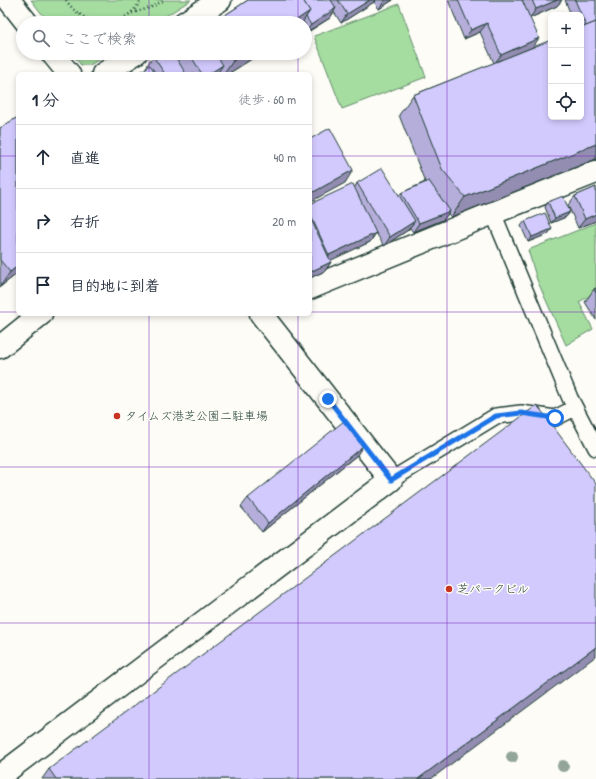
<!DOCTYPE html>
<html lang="ja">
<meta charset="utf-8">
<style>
body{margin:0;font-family:"Patrick Hand","Klee One",sans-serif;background:#f6f6f7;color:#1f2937}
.controls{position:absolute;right:12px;top:12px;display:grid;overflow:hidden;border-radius:6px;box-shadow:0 2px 6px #0003}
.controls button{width:36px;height:36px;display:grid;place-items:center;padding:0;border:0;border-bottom:1px solid #e0e1e3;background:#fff;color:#1f2937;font:20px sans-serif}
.stop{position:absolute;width:12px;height:12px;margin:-9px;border:3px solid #1a73e8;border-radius:50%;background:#fff}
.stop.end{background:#1a73e8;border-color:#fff;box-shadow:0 1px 4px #0008}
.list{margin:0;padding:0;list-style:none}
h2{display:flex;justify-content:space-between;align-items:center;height:52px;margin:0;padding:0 16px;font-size:17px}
h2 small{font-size:13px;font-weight:400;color:#747a83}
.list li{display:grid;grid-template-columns:26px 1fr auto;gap:12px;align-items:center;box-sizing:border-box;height:64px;padding:0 16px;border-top:1px solid #e0e1e3}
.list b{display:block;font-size:15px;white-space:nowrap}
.list em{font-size:13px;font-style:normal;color:#747a83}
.icon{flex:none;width:22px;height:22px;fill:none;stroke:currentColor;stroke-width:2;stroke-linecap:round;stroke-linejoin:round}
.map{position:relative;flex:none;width:596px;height:779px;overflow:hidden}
.search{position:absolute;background:#fff;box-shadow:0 2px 6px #0003;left:16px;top:16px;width:296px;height:44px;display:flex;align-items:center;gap:10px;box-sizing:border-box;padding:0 14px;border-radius:22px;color:#747a83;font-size:15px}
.panel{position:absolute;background:#fff;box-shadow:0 2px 6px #0003;left:16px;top:72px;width:296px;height:244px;border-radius:6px}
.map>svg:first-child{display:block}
.green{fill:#a5dca0;stroke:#628c6a}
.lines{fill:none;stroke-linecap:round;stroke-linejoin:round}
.service-casing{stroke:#1f3d34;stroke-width:18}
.minor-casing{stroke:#1f3d34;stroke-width:25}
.path{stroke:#1f3d34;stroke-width:2.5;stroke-dasharray:1 3;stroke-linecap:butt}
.service{stroke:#fdfcf7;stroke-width:15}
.minor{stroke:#fdfcf7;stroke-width:22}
.tree{fill:#92a598}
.wall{fill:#b5aeda;stroke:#1f3d34}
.shaded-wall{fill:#938db1;stroke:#1f3d34}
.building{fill:#d2cafd;stroke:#1f3d34}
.route{stroke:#1a73e8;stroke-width:5}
.grid{fill:none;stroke:#7b2cbf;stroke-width:1;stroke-opacity:0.55}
.poi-dot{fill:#c8321e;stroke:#fdfcf7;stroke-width:1.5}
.labels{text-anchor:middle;stroke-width:3;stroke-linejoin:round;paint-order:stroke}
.poi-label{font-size:12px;fill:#1f3d34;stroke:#fdfcf7;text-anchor:start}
</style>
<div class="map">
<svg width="596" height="779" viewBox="0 0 596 779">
<rect width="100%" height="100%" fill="#fdfcf7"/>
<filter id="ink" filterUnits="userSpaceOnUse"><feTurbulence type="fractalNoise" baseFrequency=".025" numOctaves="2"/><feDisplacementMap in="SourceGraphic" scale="8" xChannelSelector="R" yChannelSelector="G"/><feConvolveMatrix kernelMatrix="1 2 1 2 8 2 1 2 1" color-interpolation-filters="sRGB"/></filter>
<g filter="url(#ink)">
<g class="green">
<path d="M31,0H191L155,23H49Z"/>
<path d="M399,4L426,77L342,109L314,36Z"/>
<path d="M72,53H109L90,65H81Z"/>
<path d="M596,223V292L579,302L593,329L566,345L537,280L528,250Z"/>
</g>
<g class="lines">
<defs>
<g id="service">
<path d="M493,213L570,398L596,448"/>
<path d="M391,480L496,416L521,413L555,418L575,408"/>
</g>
<g id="minor">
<path d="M9,0L27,23"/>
<path d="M184,23L220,0"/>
<path d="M52,53L69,74"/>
<path d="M103,74L136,53"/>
<path d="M310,288L493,213L596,172"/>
<path d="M0,347L41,314"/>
<path d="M0,776L391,480L261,314"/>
</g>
</defs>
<use href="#service" class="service-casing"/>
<use href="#minor" class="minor-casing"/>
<g class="path">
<path d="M66,0C85,29 124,31 141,0"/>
<path d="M132,13L150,8L165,0"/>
</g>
<use href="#service" class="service"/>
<use href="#minor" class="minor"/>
</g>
<g class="tree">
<circle cx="512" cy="757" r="6"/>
<circle cx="563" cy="766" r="6"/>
</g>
<g class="wall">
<path d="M248,0H393L379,9L374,2L341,23L334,12L330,18L305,34V23H213Z"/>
<path d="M448,0H562L557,6L530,18L533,47L581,117V15H571L565,0H596V159L451,217L448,214L443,220L413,232L410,228L408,230L384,246L376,233L370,242L330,260L331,262L325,271L310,278V204L355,187L357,183L399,196L401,193L425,182L399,115L413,95L494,63L480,32L464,39Z"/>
<path d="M158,53H261L228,74H138L145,69L153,56Z"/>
<path d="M18,117V273L0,287V128Z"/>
<path d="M596,187V221L578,228L568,205L575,196Z"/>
<path d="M548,202L570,212L566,217L551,223L545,207Z"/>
<path d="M525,221L548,234L528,242L521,226Z"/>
<path d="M596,288V320L585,302L594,289Z"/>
<path d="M357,455L262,532L241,507L248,498Z"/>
<path d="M49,769L431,779H42Z"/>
</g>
<g class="shaded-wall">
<path d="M370,0H376L374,2L341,23L347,14Z"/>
<path d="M385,0H393L379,9Z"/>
<path d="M557,0H562L557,6L530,18L536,9Z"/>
<path d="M336,8L330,18L305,33L311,25Z"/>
<path d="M310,11L302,23H292Z"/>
<path d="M487,23L480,32L464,39L471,30Z"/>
<path d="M539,38L533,47L494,64L501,55Z"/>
<path d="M245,53H261L228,74H224L233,61Z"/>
<path d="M223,65L217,74H209Z"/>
<path d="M596,144V159L451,217L465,197Z"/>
<path d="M353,170L345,183L310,202V194Z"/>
<path d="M450,211L443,220L413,232L419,223Z"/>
<path d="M570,212L566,217L551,223L555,218Z"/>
<path d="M596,214V221L578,228L585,219Z"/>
<path d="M415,221L408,230L384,246L390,237Z"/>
<path d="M552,229L548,234L528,242L532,237Z"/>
<path d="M376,233L370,242L323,264L329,255Z"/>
<path d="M331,262L325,271L310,278V272Z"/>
<path d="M18,266V273L0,287L10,272Z"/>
<path d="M363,446L357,455L262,532L268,523Z"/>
<path d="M596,647V656L431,779H418Z"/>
</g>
<g class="building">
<path d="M248,0H303L310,11L292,23H213Z"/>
<path d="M303,0H331L336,8L311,25L306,17L310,11Z"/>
<path d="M338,0H370L347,14Z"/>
<path d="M458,0H522L539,38L501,55L487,23L471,30Z"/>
<path d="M532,0H557L536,9Z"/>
<path d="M575,0H596V22L586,26Z"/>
<path d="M596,22V144L465,197L442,169L413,95L551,40V117H581V28Z"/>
<path d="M158,53H173L186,74H165L153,56Z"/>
<path d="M189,53H215L223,65L209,74H202Z"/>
<path d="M227,53H245L233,61Z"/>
<path d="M150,65L156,74H138Z"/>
<path d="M18,117V266L10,272L0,260V128Z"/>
<path d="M330,128L353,170L310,194V139Z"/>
<path d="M382,168L415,221L390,237L357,183Z"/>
<path d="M429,181L450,211L419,223L401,193Z"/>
<path d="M353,184L376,233L329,255L310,214V204Z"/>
<path d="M596,187V214L585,219L575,196Z"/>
<path d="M563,196L570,212L555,218L548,202Z"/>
<path d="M545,213L552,229L532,237L525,221Z"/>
<path d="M310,217L331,262L310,272Z"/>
<path d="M596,288V293L594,289Z"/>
<path d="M537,405L596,484V647L418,779H56L49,769Z"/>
<path d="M344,421L363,446L268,523L248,498Z"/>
</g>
</g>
<g class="lines" filter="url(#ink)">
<path class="route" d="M328,399L391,480L496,416L521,413L555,418"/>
</g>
<path class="grid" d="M149,0V23M298,0V23M447,0V779M149,53V74M298,53V74M0,156H18M310,156H596M0,312H18M310,312H596M149,314V779M298,314V779M0,467H596M0,623H596"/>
<g class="poi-dot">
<circle cx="117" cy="416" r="4"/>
<circle cx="449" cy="589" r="4"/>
</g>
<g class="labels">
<g class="poi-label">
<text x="125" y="420">タイムズ港芝公園二駐車場</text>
<text x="457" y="593">芝パークビル</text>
</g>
</g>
</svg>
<div class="controls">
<button>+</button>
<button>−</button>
<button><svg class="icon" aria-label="locate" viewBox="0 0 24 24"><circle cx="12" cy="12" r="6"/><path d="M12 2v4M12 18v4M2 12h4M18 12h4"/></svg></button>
</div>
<div class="stop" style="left:555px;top:418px"></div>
<div class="stop end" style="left:328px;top:399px"></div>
<div class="search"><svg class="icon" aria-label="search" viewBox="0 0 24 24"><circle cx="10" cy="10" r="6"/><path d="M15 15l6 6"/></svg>ここで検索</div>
<section class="panel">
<h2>1 分<small>徒歩 · 60 m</small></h2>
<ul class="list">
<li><svg class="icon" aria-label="ahead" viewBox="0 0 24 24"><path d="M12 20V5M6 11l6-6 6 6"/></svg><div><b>直進</b></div><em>40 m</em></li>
<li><svg class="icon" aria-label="right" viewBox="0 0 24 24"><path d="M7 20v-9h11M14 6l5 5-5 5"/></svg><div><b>右折</b></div><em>20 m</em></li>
<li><svg class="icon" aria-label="arrive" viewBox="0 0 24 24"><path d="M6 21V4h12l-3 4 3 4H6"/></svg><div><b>目的地に到着</b></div></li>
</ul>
</section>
</div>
